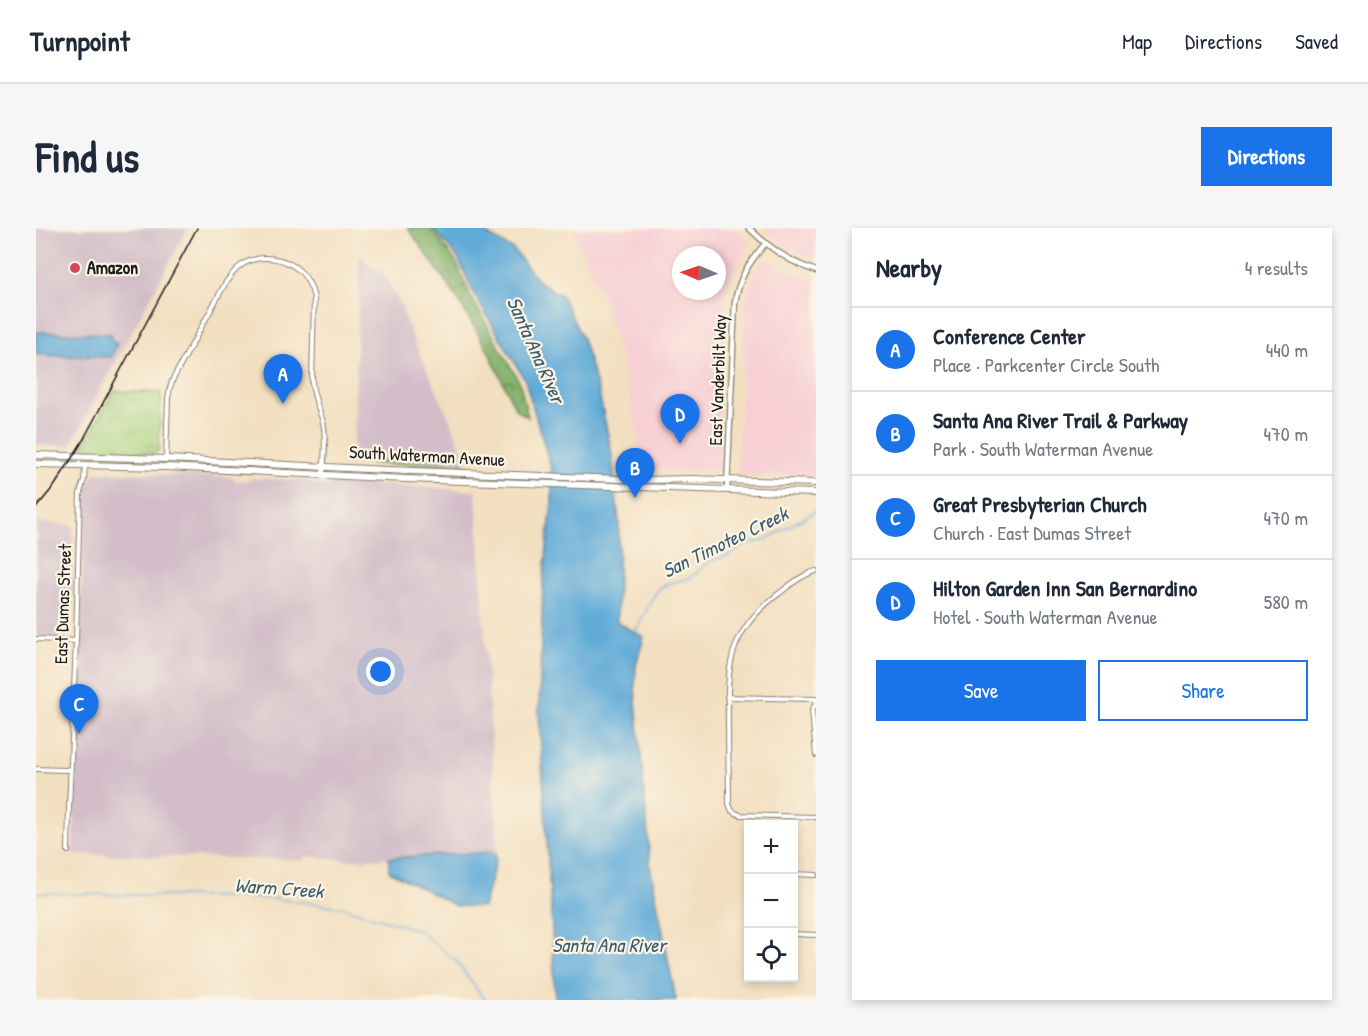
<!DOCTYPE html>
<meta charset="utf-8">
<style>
body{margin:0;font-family:"Patrick Hand",sans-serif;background:#f6f6f7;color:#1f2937}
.controls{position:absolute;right:18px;bottom:18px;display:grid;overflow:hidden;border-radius:0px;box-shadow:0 3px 9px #0003}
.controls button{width:54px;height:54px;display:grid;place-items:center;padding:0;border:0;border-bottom:2px solid #e0e1e3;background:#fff;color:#1f2937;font:30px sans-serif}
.compass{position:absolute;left:636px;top:18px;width:54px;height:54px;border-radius:50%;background:#fff;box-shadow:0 3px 9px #0003;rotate:272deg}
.you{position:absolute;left:345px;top:444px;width:21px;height:21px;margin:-15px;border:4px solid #fff;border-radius:50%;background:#1a73e8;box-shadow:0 0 0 9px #1a73e833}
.badge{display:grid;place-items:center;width:39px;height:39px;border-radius:50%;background:#1a73e8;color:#fff;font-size:20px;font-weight:700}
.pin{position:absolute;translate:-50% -50px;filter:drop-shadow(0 2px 3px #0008)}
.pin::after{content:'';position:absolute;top:32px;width:21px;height:18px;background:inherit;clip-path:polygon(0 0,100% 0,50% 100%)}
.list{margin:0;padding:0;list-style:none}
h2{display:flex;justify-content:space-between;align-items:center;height:78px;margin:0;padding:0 24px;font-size:26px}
h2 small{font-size:20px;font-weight:400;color:#747a83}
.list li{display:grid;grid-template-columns:39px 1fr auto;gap:18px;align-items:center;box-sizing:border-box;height:84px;padding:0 24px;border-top:2px solid #e0e1e3}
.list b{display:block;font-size:22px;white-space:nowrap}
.list p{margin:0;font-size:20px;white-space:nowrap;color:#747a83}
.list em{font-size:20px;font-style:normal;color:#747a83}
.actions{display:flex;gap:12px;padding:18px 24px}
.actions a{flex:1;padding:14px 0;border:2px solid #1a73e8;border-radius:0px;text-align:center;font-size:21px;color:#1a73e8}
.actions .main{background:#1a73e8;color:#fff}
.icon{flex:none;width:33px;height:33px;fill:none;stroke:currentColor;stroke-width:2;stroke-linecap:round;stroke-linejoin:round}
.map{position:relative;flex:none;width:780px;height:772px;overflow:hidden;border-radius:0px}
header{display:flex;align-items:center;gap:36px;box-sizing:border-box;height:84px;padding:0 30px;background:#fff;border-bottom:2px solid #e0e1e3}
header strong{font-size:28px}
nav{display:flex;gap:33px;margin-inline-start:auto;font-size:21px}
.intro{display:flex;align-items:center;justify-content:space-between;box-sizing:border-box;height:144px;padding:0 36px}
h1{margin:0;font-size:42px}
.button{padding:15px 27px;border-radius:0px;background:#1a73e8;color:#fff;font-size:21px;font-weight:700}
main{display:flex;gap:36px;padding:0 36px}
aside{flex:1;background:#fff;border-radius:0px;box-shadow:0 3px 9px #0003}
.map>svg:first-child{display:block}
.built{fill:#f7cfd4;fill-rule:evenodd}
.industrial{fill:#d2bdc8}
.grass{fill:url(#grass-tufts);stroke:#60764c;stroke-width:1.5}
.forest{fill:url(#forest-crowns);stroke:#506744;stroke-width:1.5}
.water{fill:#61abd8;stroke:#3e647a;stroke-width:1.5}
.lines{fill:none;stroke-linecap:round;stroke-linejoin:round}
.stream{stroke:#61abd8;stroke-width:1.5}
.minor-casing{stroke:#877e6e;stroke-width:6}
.tertiary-casing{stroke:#877e6e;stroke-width:7}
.primary-casing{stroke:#877e6e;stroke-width:8}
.minor{stroke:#fff;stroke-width:4}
.tertiary{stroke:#fff;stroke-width:4.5}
.primary{stroke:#fff;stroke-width:6}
.rail{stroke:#1c1c1c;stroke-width:1.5}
.poi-dot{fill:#d1495b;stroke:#fcf5e5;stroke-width:2}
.labels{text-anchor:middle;stroke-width:4.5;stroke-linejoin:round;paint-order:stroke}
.poi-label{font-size:18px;font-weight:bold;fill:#1c1c1c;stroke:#fcf5e5;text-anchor:start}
.street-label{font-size:18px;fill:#1c1c1c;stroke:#fcf5e5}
.water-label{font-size:20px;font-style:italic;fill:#3b5c71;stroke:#fcf5e5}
</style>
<header>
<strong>Turnpoint</strong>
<nav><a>Map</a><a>Directions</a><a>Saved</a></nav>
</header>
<div class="intro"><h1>Find us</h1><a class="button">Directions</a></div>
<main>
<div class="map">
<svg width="780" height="772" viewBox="0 0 780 772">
<defs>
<pattern id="grass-tufts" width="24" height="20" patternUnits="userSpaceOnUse" patternTransform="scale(1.5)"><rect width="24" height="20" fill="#a4d07d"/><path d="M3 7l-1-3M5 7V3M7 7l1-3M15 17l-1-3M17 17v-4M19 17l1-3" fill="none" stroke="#8db26b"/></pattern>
<pattern id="forest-crowns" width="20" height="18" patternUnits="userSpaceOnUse" patternTransform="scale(1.5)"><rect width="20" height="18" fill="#83b26c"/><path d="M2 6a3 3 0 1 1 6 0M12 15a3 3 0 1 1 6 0" fill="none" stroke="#6a9058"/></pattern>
</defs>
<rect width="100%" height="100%" fill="#fcf5e5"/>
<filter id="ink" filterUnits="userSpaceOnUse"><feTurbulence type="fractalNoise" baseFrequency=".0167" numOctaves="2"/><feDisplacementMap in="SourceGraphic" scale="12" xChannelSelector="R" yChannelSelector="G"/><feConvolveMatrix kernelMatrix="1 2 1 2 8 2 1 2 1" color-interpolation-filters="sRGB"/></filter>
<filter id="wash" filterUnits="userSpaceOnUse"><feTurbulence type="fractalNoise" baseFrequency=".008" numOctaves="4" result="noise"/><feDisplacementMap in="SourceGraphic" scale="24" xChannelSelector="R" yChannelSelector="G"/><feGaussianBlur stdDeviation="1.35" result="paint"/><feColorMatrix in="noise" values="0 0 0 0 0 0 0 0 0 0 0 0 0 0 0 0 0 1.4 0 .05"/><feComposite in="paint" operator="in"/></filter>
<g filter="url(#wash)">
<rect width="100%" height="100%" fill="#f2dfc0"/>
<g class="built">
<path d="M536,0H699L712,15V17L694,50L688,76L683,196L685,201L684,230L682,243L606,242L599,193L587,138L568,73ZM645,27H681V63H645Z"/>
<path d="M727,0H780V31L766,27L749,18Z"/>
<path d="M729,31L755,45L780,54V248L702,246V201L704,198L709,74L714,53L720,42Z"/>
</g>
<g class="industrial">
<path d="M0,0H152L34,218L0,217Z"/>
<path d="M324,28L335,38L346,43L367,81L370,94L379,115L418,201L429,232L428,234L317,231Z"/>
<path d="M60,244L196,249L198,252L212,253L216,250L275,253L278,257L294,258L297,254L440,263L462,624L316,632L269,628L268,632L37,626L49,262Z"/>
<path d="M0,295L37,297L35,404L29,409L0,408Z"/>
</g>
<g class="grass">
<path d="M78,163L125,165L123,221L119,225L45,222Z"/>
<path d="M318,232L427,235L433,240L342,236Z"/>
</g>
<path class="forest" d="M372,0H395L420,34L434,67L484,155L492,189L480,182L453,124L420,68Z"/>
<g class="water">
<path d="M397,0H446L452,7L478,22L502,53L525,67L546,110L563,165L576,227L583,294L581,394L608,409L600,437L599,460L615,643L640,772H519L516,698L503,485L507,355L516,275L515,240L489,152L438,66L422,30Z"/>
<path d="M0,104L75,106V112L81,116L75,129L0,127Z"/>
<path d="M455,624L460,627V632L447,679L420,678L353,643V630Z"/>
</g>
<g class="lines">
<g class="stream">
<path d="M599,404L617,369L623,361L633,355L648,352L657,348L670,336L679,331L691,328L710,317L729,312L780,283"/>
<path d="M0,665L230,670L306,679L382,702L419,732L449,772"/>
</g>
</g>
</g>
<g filter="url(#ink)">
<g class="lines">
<defs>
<g id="minor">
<path d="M130,233L132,170L134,160L137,151L190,54C194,49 198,43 203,39C221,25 249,28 265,44C272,51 276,61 278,70L276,154C277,168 283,181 287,194C291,211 288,230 287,246"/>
<path d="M780,343C765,347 753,358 741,367C691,405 691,439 692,498C692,524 693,550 693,576L696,583L704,587L780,589"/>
<path d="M0,411L40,413"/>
<path d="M691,469L780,471V473"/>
<path d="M780,476L776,482L780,527"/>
<path d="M0,541L29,542L34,541"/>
<path d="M32,623L33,580L40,413L44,265L48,252L49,238"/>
<path d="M758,646L780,647"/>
<path d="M758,706L780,707"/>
</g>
<g id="tertiary">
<path d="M713,0C733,20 753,34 780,43"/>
<path d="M691,262L699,74C703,50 713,34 729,16"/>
</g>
<g id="primary">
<path d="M0,227L131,231L351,242L610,252L655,251L780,255"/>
<path d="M0,236L130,239L369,251L780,265"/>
</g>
</defs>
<use href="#minor" class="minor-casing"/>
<use href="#tertiary" class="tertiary-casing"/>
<use href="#primary" class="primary-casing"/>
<use href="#minor" class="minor"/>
<use href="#tertiary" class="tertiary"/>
<use href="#primary" class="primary"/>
<path class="rail" d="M0,280L19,257L46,214L161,0"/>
</g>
</g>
<circle class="poi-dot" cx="39" cy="40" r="6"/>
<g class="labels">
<g class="poi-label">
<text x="51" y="46">Amazon</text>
</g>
<g class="street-label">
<text transform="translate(682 152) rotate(-88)" y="6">East Vanderbilt Way</text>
<text transform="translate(391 228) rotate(3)" y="6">South Waterman Avenue</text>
<text transform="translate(27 376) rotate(-88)" y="6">East Dumas Street</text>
</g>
<g class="water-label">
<text transform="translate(500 122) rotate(66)" y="7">Santa Ana River</text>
<text transform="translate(689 314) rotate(-26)" y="7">San Timoteo Creek</text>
<text transform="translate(243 660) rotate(4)" y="7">Warm Creek</text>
<text x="573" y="724">Santa Ana River</text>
</g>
</g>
</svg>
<div class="controls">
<button>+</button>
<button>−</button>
<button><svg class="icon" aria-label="locate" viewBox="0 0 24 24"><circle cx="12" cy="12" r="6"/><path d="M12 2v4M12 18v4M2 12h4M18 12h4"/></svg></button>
</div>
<svg class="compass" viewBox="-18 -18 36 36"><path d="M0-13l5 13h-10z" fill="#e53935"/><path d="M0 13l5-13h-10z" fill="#747a83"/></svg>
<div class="you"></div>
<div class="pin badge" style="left:247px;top:176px">A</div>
<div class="pin badge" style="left:599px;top:270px">B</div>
<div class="pin badge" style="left:43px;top:506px">C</div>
<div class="pin badge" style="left:644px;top:216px">D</div>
</div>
<aside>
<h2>Nearby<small>4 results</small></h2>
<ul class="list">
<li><span class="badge">A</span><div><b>Conference Center</b><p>Place · Parkcenter Circle South</p></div><em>440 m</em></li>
<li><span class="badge">B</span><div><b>Santa Ana River Trail &amp; Parkway</b><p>Park · South Waterman Avenue</p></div><em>470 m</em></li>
<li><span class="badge">C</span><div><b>Great Presbyterian Church</b><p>Church · East Dumas Street</p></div><em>470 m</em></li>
<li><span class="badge">D</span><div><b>Hilton Garden Inn San Bernardino</b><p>Hotel · South Waterman Avenue</p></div><em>580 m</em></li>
</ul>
<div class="actions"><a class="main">Save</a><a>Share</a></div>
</aside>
</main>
